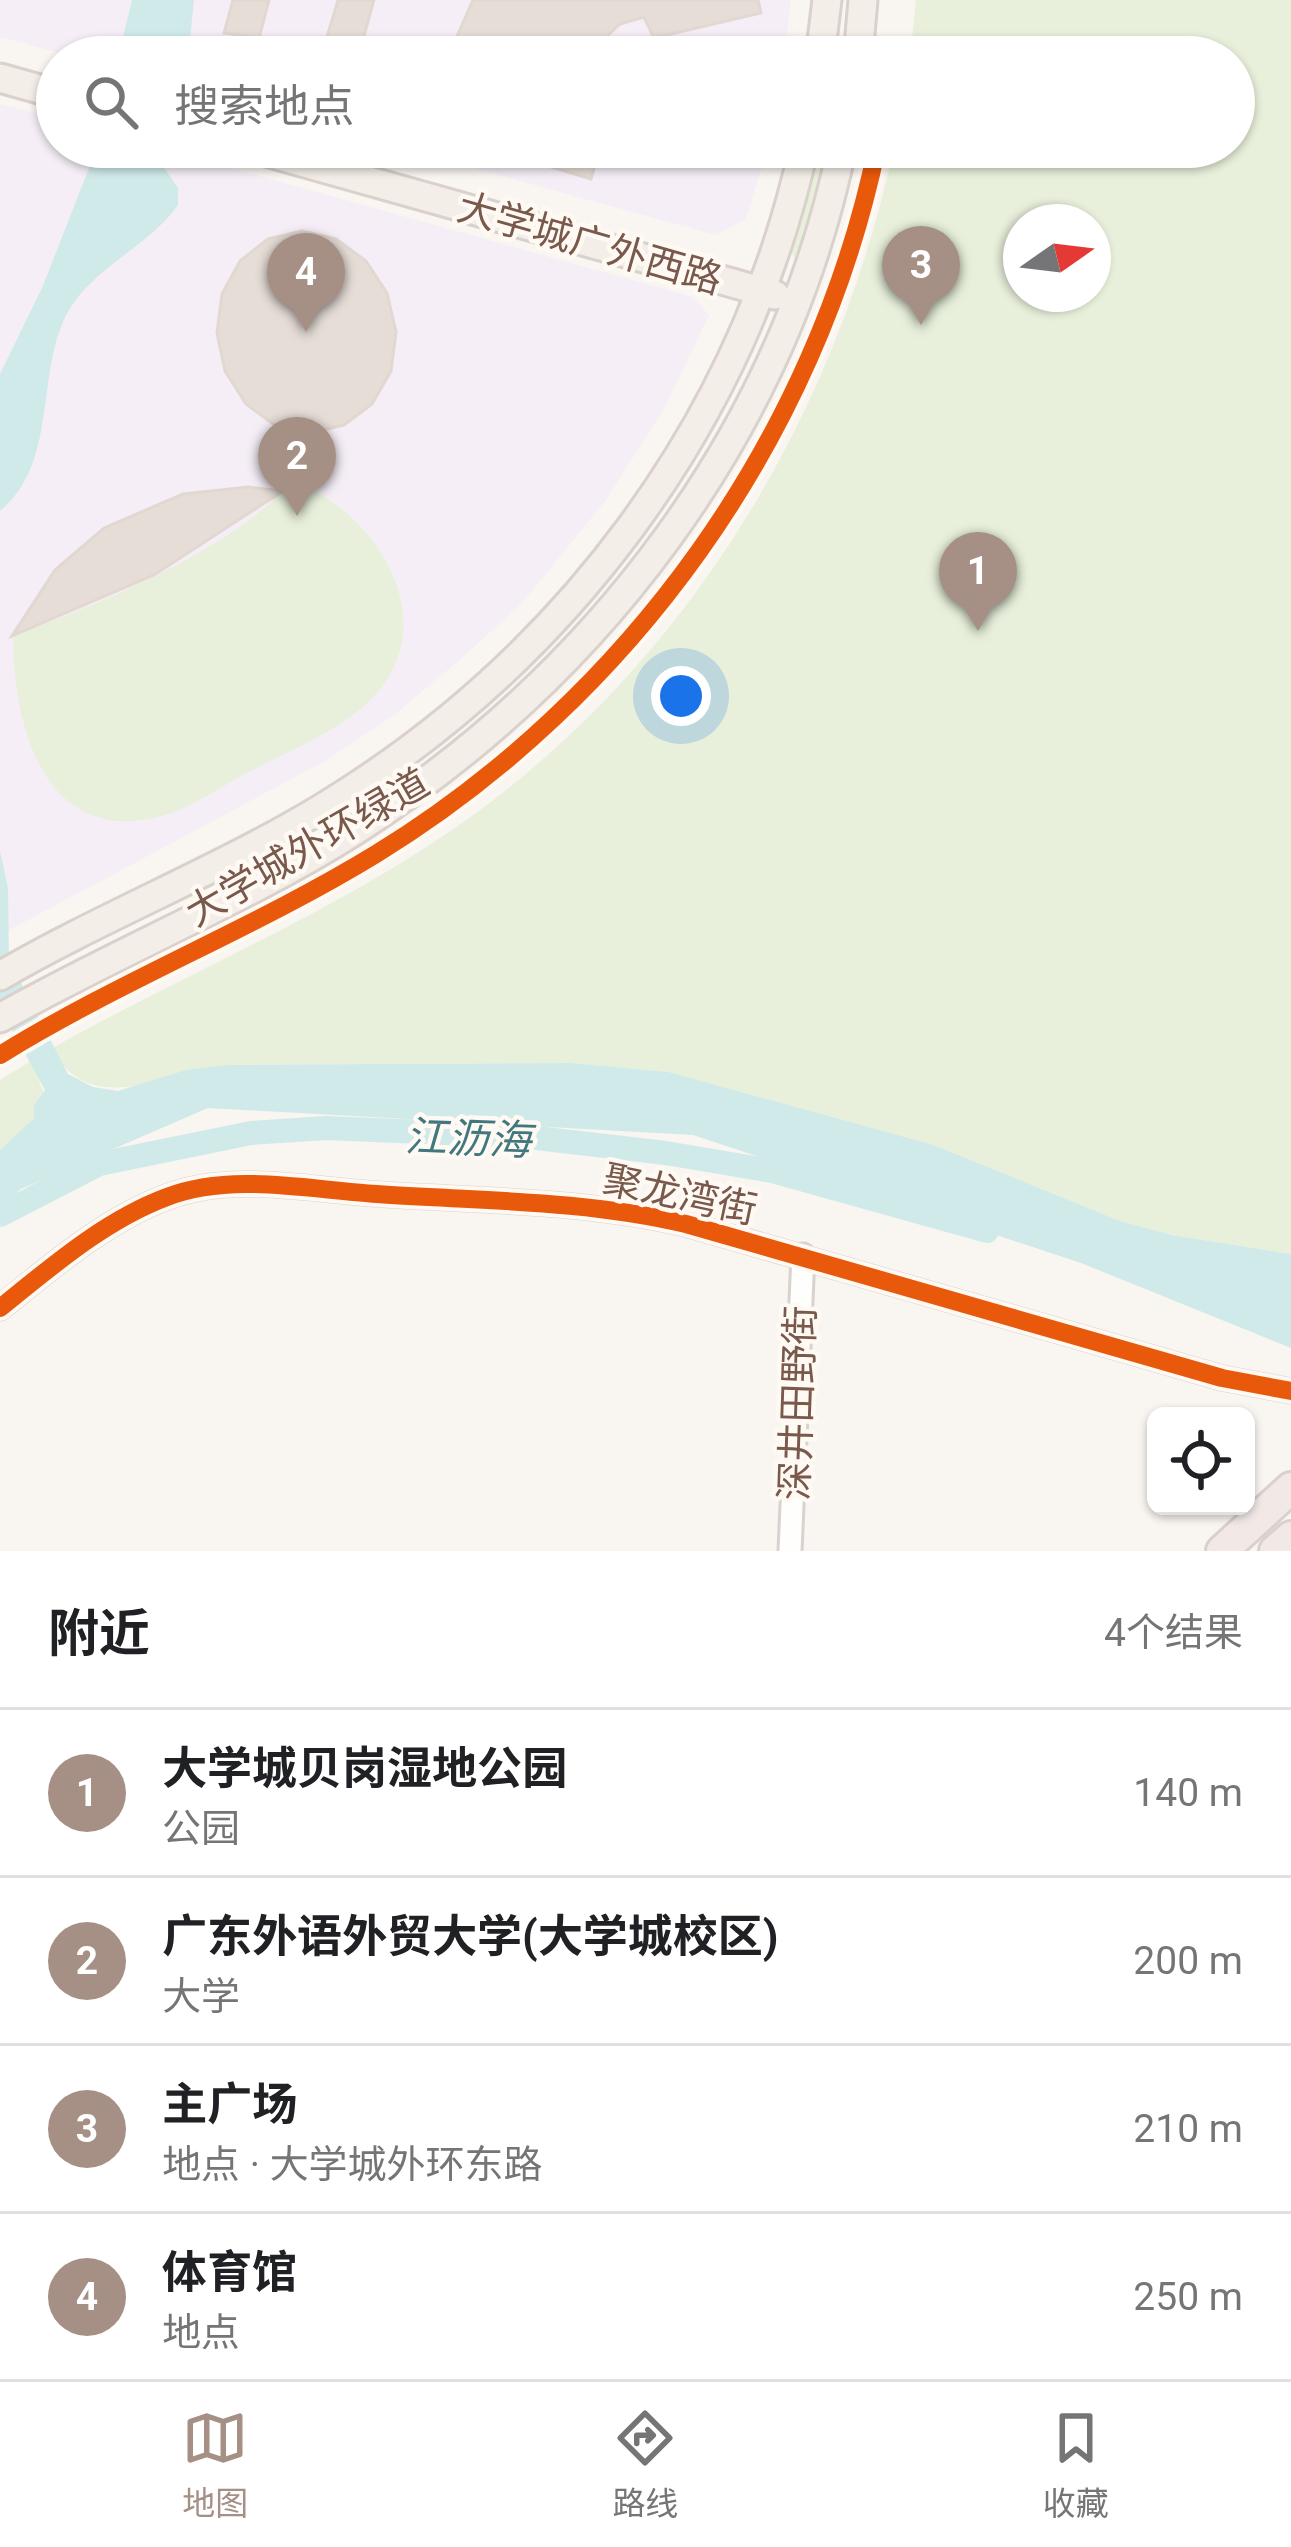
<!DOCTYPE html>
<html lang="zh">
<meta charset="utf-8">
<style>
body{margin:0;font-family:Roboto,"Noto Sans SC",sans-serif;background:#f6f6f6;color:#202124}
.controls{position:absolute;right:36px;bottom:36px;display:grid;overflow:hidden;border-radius:18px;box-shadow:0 3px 9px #0004}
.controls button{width:108px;height:108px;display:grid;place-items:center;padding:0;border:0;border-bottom:3px solid #e0e0e0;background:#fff;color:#202124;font:60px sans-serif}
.compass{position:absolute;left:1003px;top:204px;width:108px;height:108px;border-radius:50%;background:#fff;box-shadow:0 3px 9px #0004;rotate:76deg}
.you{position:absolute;left:681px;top:696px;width:42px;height:42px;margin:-30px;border:9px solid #fff;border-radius:50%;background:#1a73e8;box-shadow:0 0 0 18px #1a73e833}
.badge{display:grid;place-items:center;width:78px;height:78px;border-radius:50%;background:#a69086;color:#fff;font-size:39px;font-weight:700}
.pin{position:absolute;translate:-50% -99px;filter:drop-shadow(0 3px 6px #0008)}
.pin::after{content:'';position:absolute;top:63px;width:42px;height:36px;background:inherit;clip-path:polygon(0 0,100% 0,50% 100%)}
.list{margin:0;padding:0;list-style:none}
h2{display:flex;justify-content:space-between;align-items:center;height:156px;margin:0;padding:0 48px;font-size:51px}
h2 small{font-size:39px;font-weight:400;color:#757577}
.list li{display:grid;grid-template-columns:78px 1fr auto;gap:36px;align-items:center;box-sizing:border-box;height:168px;padding:0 48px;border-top:3px solid #e0e0e0}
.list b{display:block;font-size:45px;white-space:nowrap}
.list p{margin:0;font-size:39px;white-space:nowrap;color:#757577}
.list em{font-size:39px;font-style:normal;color:#757577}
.icon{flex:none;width:66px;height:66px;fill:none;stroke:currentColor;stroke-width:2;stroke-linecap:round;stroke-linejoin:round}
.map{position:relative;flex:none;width:1291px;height:1551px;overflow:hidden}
.search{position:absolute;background:#fff;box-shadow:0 3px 9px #0004;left:36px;right:36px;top:36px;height:132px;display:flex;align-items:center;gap:30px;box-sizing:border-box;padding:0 42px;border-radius:66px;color:#757577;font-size:45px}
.sheet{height:828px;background:#fff}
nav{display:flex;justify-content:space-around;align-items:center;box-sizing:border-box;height:168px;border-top:3px solid #e0e0e0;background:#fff;font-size:33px;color:#757577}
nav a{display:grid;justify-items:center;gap:6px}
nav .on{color:#a69086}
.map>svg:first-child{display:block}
.education{fill:#f5eef6}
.green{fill:#e8f0db;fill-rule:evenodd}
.water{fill:#d0eaea}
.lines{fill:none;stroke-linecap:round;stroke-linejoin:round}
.river{stroke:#d0eaea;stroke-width:24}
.building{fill:#e6ddd7;stroke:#e2d8d2;stroke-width:3}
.minor-casing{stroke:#d9d2ce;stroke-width:27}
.major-casing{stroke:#dad0cc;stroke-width:33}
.highway-casing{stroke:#dad0cc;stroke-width:36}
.minor{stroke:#fefefd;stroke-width:21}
.major{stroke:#f3eee8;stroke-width:27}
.highway{stroke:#f2e9e7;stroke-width:30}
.cycleway-casing{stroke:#fff9f3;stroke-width:26}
.cycleway{stroke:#e8590c;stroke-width:18}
.labels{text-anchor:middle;stroke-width:9;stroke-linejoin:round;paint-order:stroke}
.street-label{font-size:39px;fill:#7a594d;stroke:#fff9f3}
.water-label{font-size:42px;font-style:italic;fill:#40787e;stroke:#fff9f3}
</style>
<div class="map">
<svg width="1291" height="1551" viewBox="0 0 1291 1551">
<rect width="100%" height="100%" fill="#f9f5f0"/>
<g class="education">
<path d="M0,0H791L784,57H75L0,37Z"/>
<path d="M0,104L57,119V147H155L693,297L709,315L665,407L606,500L522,603L462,658L394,715L325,761L0,935Z"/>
<path d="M396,147H768L746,219L716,235Z"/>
</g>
<g class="green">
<path d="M916,0H1291V1254L1172,1235L1120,1221L934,1145L669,1072L571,1063L228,1065C166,1073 89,1120 52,1048C176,979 309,923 428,846C673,688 834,428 894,147H1234V57H910ZM1021,222H1093V294H1021Z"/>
<path d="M817,147H830L796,259L789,250Z"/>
<path d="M290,480C373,508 446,618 374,696C342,731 289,750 249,772C220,787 190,809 159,817C42,846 13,722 13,635C84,612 249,542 290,480Z"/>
<path d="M31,1061L44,1093L34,1105V1118L0,1150V1080Z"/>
</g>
<g class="water">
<path d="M132,0H194L188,57H118Z"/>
<path d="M111,147H162L160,162L178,188V205C146,250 86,269 63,322C37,382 56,465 0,511V374L42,288L93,158Z"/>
<path d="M0,851L8,888L9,959L68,1074L93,1087L118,1091L186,1070L228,1065L571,1063L669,1072L934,1145L1120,1221L1172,1235L1291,1254V1348L1081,1263L693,1135L208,1108L21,1189L0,1207V1150L34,1118V1105L45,1090L0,1008Z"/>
</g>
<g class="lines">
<path class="river" d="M0,1215L99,1164L251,1133L326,1128L519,1136L666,1153L772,1171L987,1231"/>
</g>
<g class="building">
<path d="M233,0H269L259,38L224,33Z"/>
<path d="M338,0H374L358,57H321Z"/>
<path d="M473,0H758L761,13L654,38L644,17L620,24L603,40L599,57H448Z"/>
<path d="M486,147H600L591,179Z"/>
<path d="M302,231L336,239L366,261L387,293L396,332L391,371L372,404L344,425L310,433L276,426L246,404L225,371L217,333L222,294L240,261L268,239Z"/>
<path d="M248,487L283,491L154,575L12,636L55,570L104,528L183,494Z"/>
</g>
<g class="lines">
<defs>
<g id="minor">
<path d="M0,1308C51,1267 105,1220 167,1197C231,1172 310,1190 377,1194C480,1201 585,1200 686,1224L1222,1378L1291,1391"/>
<path d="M790,1551L803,1255"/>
</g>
<g id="major">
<path d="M820,57L827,0"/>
<path d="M858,57L863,0"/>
<path d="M0,78L57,94"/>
<path d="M248,147L775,295"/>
<path d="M0,976C105,915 220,870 324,807C565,660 743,425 804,147"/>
<path d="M0,1018C116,952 242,902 354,831C597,676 783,434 842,147"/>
</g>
<g id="highway">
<path d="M1222,1551L1291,1488"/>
<path d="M1275,1551L1291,1537"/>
</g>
</defs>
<use href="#minor" class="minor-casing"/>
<use href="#major" class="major-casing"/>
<use href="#highway" class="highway-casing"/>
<use href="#minor" class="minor"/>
<use href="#major" class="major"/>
<use href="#highway" class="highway"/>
<defs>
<g id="cycleway">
<path d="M0,1055C121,980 255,928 376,854C629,699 817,438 877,147"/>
<path d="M0,1308C51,1267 105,1220 167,1197C231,1172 310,1190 377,1194C480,1201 585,1200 686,1224L1222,1378L1291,1391"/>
</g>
</defs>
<use href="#cycleway" class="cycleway-casing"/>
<use href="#cycleway" class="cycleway"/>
</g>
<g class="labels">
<g class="street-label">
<text transform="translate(590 243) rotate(16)" y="14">大学城广外西路</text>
<text transform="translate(307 847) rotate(-30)" y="14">大学城外环绿道</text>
<text transform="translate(680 1194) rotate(12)" y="14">聚龙湾街</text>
<text transform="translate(797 1403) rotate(-88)" y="14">深井田野街</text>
</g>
<g class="water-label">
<text transform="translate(468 1138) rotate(2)" y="15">江沥海</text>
</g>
</g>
</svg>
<div class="controls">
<button><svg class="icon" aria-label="locate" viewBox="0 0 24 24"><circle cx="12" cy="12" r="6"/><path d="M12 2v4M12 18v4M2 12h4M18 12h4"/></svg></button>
</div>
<svg class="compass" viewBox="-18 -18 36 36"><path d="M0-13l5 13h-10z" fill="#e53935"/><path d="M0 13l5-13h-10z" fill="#757577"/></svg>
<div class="you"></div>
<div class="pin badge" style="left:978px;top:631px">1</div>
<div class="pin badge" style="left:297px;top:516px">2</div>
<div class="pin badge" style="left:921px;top:325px">3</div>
<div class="pin badge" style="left:306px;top:332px">4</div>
<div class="search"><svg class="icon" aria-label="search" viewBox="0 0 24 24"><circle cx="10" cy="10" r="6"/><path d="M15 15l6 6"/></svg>搜索地点</div>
</div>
<section class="sheet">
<h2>附近<small>4个结果</small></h2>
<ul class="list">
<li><span class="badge">1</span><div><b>大学城贝岗湿地公园</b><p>公园</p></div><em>140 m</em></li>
<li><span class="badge">2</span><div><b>广东外语外贸大学(大学城校区)</b><p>大学</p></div><em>200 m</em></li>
<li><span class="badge">3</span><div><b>主广场</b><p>地点 · 大学城外环东路</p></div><em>210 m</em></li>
<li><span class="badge">4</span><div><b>体育馆</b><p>地点</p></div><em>250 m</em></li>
</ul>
</section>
<nav>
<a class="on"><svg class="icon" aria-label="map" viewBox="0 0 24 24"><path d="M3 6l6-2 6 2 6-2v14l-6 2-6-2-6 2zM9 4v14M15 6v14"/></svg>地图</a>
<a><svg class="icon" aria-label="directions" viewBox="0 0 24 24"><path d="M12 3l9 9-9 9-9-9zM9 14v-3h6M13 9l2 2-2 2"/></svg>路线</a>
<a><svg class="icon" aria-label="saved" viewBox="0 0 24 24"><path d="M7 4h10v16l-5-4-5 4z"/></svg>收藏</a>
</nav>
